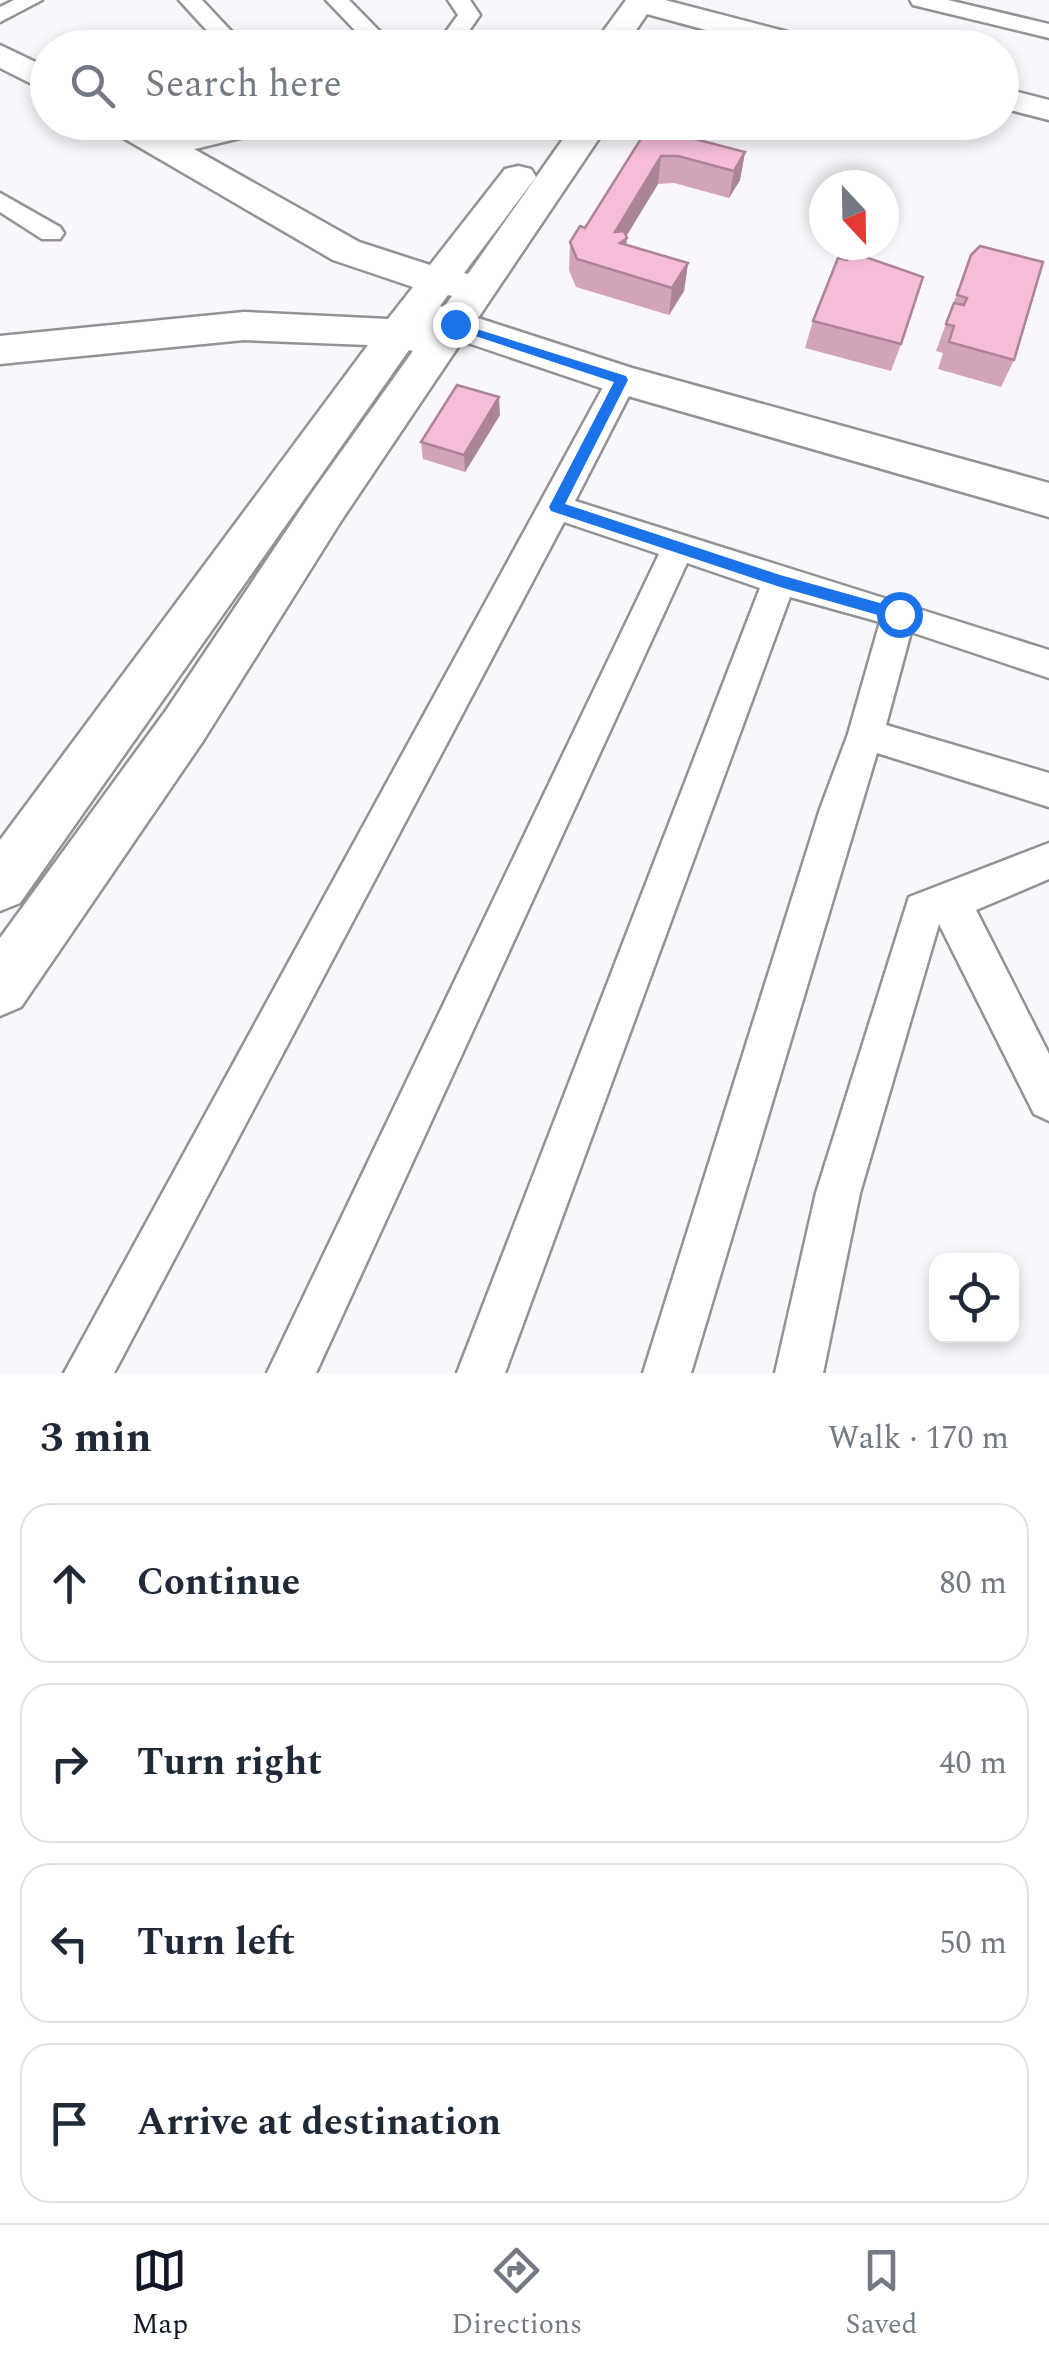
<!DOCTYPE html>
<meta charset="utf-8">
<style>
body{margin:0;font-family:Spectral,serif;background:#f6f6f7;color:#1f2937}
.controls{position:absolute;right:30px;bottom:30px;display:grid;overflow:hidden;border-radius:20px;box-shadow:0 5px 15px #0003}
.controls button{width:90px;height:90px;display:grid;place-items:center;padding:0;border:0;border-bottom:2px solid #e0e1e3;background:#fff;color:#1f2937;font:50px sans-serif}
.compass{position:absolute;left:809px;top:170px;width:90px;height:90px;border-radius:50%;background:#fff;box-shadow:0 5px 15px #0003;rotate:158deg}
.stop{position:absolute;width:30px;height:30px;margin:-22px;border:8px solid #1a73e8;border-radius:50%;background:#fff}
.stop.end{background:#1a73e8;border-color:#fff;box-shadow:0 2px 10px #0008}
.list{margin:0;padding:0;list-style:none}
h2{display:flex;justify-content:space-between;align-items:center;height:130px;margin:0;padding:0 40px;font-size:42px}
h2 small{font-size:32px;font-weight:400;color:#747a83}
.list li{display:grid;grid-template-columns:65px 1fr auto;gap:30px;align-items:center;box-sizing:border-box;height:160px;margin:0 20px 20px;padding:0 20px;border:2px solid #e0e1e3;border-radius:30px}
.list b{display:block;font-size:38px;white-space:nowrap}
.list em{font-size:32px;font-style:normal;color:#747a83}
.icon{flex:none;width:55px;height:55px;fill:none;stroke:currentColor;stroke-width:2;stroke-linecap:round;stroke-linejoin:round}
.map{position:relative;flex:none;width:1049px;height:1373px;overflow:hidden}
.search{position:absolute;background:#fff;box-shadow:0 5px 15px #0003;left:30px;right:30px;top:30px;height:110px;display:flex;align-items:center;gap:25px;box-sizing:border-box;padding:0 35px;border-radius:55px;color:#747a83;font-size:38px}
.sheet{height:850px;background:#fff}
nav{display:flex;justify-content:space-around;align-items:center;box-sizing:border-box;height:140px;border-top:2px solid #e0e1e3;background:#fff;font-size:28px;color:#747a83}
nav a{display:grid;justify-items:center;gap:5px}
nav .on{color:#111827}
.map>svg:first-child{display:block}
.lines{fill:none;stroke-linecap:round;stroke-linejoin:round}
.street-casing{stroke:#959296;stroke-width:5}
.secondary-casing{stroke:#959296;stroke-width:5}
.street{fill:#fff;fill-rule:evenodd}
.secondary{fill:#fff;fill-rule:evenodd}
.wall{fill:#d3a3ba}
.shaded-wall{fill:#ac8497}
.building{fill:#f5bdd8;stroke:#ac8497;stroke-width:2.5}
.route{fill:#1a73e8}
</style>
<div class="map">
<svg width="1049" height="1373" viewBox="0 0 1049 1373">
<rect width="100%" height="100%" fill="#faf7fc"/>
<g class="lines">
<defs>
<g id="street">
<path d="M14,0H42L0,22V7Z"/>
<path d="M179,0H202L247,48H223Z"/>
<path d="M326,0H349L396,48H372Z"/>
<path d="M448,0H470L480,15L457,48H434L458,15Z"/>
<path d="M910,0H948L1049,24V38L913,5Z"/>
<path d="M246,122H290L286,127L166,156L154,149L157,144Z"/>
<path d="M0,193L60,227L64,233L60,239H42L0,212Z"/>
<path d="M622,370L632,373L637,380L575,501L1049,650V678L911,632L886,725L1049,773V807L877,753L691,1373H643L820,809L848,734L880,622L790,597L505,1373H457L760,588L687,563L316,1373H267L659,554L564,522L114,1373H64L607,380L612,373Z"/>
<path d="M1049,843V879L976,910L1049,1054V1121L1034,1114L939,924L860,1193L823,1373H775L816,1193L909,897Z"/>
</g>
<g id="secondary">
<path d="M626,0H665L822,41L827,48H772L647,14L624,48H591Z"/>
<path d="M0,45L48,68V92L0,68Z"/>
<path d="M1002,88L1049,100V120L1002,108Z"/>
<path d="M103,122H146L359,242L430,265L505,169L518,166L531,169L536,177L464,273L468,274L575,122H610L478,318L632,368L1049,483V517L607,390L462,341L341,521L203,741L21,1007L0,1016V938L167,709L309,497L413,351L409,350L20,903L0,911V840L368,345L244,340L0,364V336L244,312L388,319L413,287L333,260L108,129ZM448,295L452,296L444,307L440,306Z"/>
</g>
</defs>
<use href="#street" class="street-casing"/>
<use href="#secondary" class="secondary-casing"/>
<use href="#street" class="street"/>
<use href="#secondary" class="secondary"/>
</g>
<g class="wall">
<path d="M647,129L687,137L745,152L740,180L729,198L674,183L658,184L626,236V245L688,263L684,291L669,315L576,287L569,270L570,242L585,228Z"/>
<path d="M971,255L1014,360L1001,387L938,369L943,353L936,351Z"/>
<path d="M813,321L901,344L891,371L805,348Z"/>
<path d="M500,415L465,472L423,459L421,442Z"/>
</g>
<g class="shaded-wall">
<path d="M745,152L740,180L729,198L734,171Z"/>
<path d="M661,156L658,184L624,240L627,238L624,266L615,232Z"/>
<path d="M688,263L684,291L669,315L672,288Z"/>
<path d="M499,397L500,415L465,472L464,455Z"/>
</g>
<g class="building">
<path d="M647,129L686,133L687,137L745,152L734,171L678,156H661L615,232L624,231L627,238L620,243L688,263L672,288L577,259L570,242L580,226L585,228Z"/>
<path d="M980,246L1043,262L1014,360L949,342L954,326L946,324L954,303L964,305L967,298L957,295L971,255Z"/>
<path d="M851,252L923,277L901,344L813,321L838,258L847,260Z"/>
<path d="M457,385L499,397L464,455L421,442Z"/>
</g>
<path class="route" d="M451,321L626,376L628,380L565,504L780,575L905,610V619L899,621L780,587L551,511L549,507L614,382L451,328Z"/>
</svg>
<div class="controls">
<button><svg class="icon" aria-label="locate" viewBox="0 0 24 24"><circle cx="12" cy="12" r="6"/><path d="M12 2v4M12 18v4M2 12h4M18 12h4"/></svg></button>
</div>
<svg class="compass" viewBox="-18 -18 36 36"><path d="M0-13l5 13h-10z" fill="#e53935"/><path d="M0 13l5-13h-10z" fill="#747a83"/></svg>
<div class="stop" style="left:899px;top:614px"></div>
<div class="stop end" style="left:455px;top:324px"></div>
<div class="search"><svg class="icon" aria-label="search" viewBox="0 0 24 24"><circle cx="10" cy="10" r="6"/><path d="M15 15l6 6"/></svg>Search here</div>
</div>
<section class="sheet">
<h2>3 min<small>Walk · 170 m</small></h2>
<ul class="list">
<li><svg class="icon" aria-label="ahead" viewBox="0 0 24 24"><path d="M12 20V5M6 11l6-6 6 6"/></svg><div><b>Continue</b></div><em>80 m</em></li>
<li><svg class="icon" aria-label="right" viewBox="0 0 24 24"><path d="M7 20v-9h11M14 6l5 5-5 5"/></svg><div><b>Turn right</b></div><em>40 m</em></li>
<li><svg class="icon" aria-label="left" viewBox="0 0 24 24"><path d="M17 20v-9H6M10 6l-5 5 5 5"/></svg><div><b>Turn left</b></div><em>50 m</em></li>
<li><svg class="icon" aria-label="arrive" viewBox="0 0 24 24"><path d="M6 21V4h12l-3 4 3 4H6"/></svg><div><b>Arrive at destination</b></div></li>
</ul>
</section>
<nav>
<a class="on"><svg class="icon" aria-label="map" viewBox="0 0 24 24"><path d="M3 6l6-2 6 2 6-2v14l-6 2-6-2-6 2zM9 4v14M15 6v14"/></svg>Map</a>
<a><svg class="icon" aria-label="directions" viewBox="0 0 24 24"><path d="M12 3l9 9-9 9-9-9zM9 14v-3h6M13 9l2 2-2 2"/></svg>Directions</a>
<a><svg class="icon" aria-label="saved" viewBox="0 0 24 24"><path d="M7 4h10v16l-5-4-5 4z"/></svg>Saved</a>
</nav>
